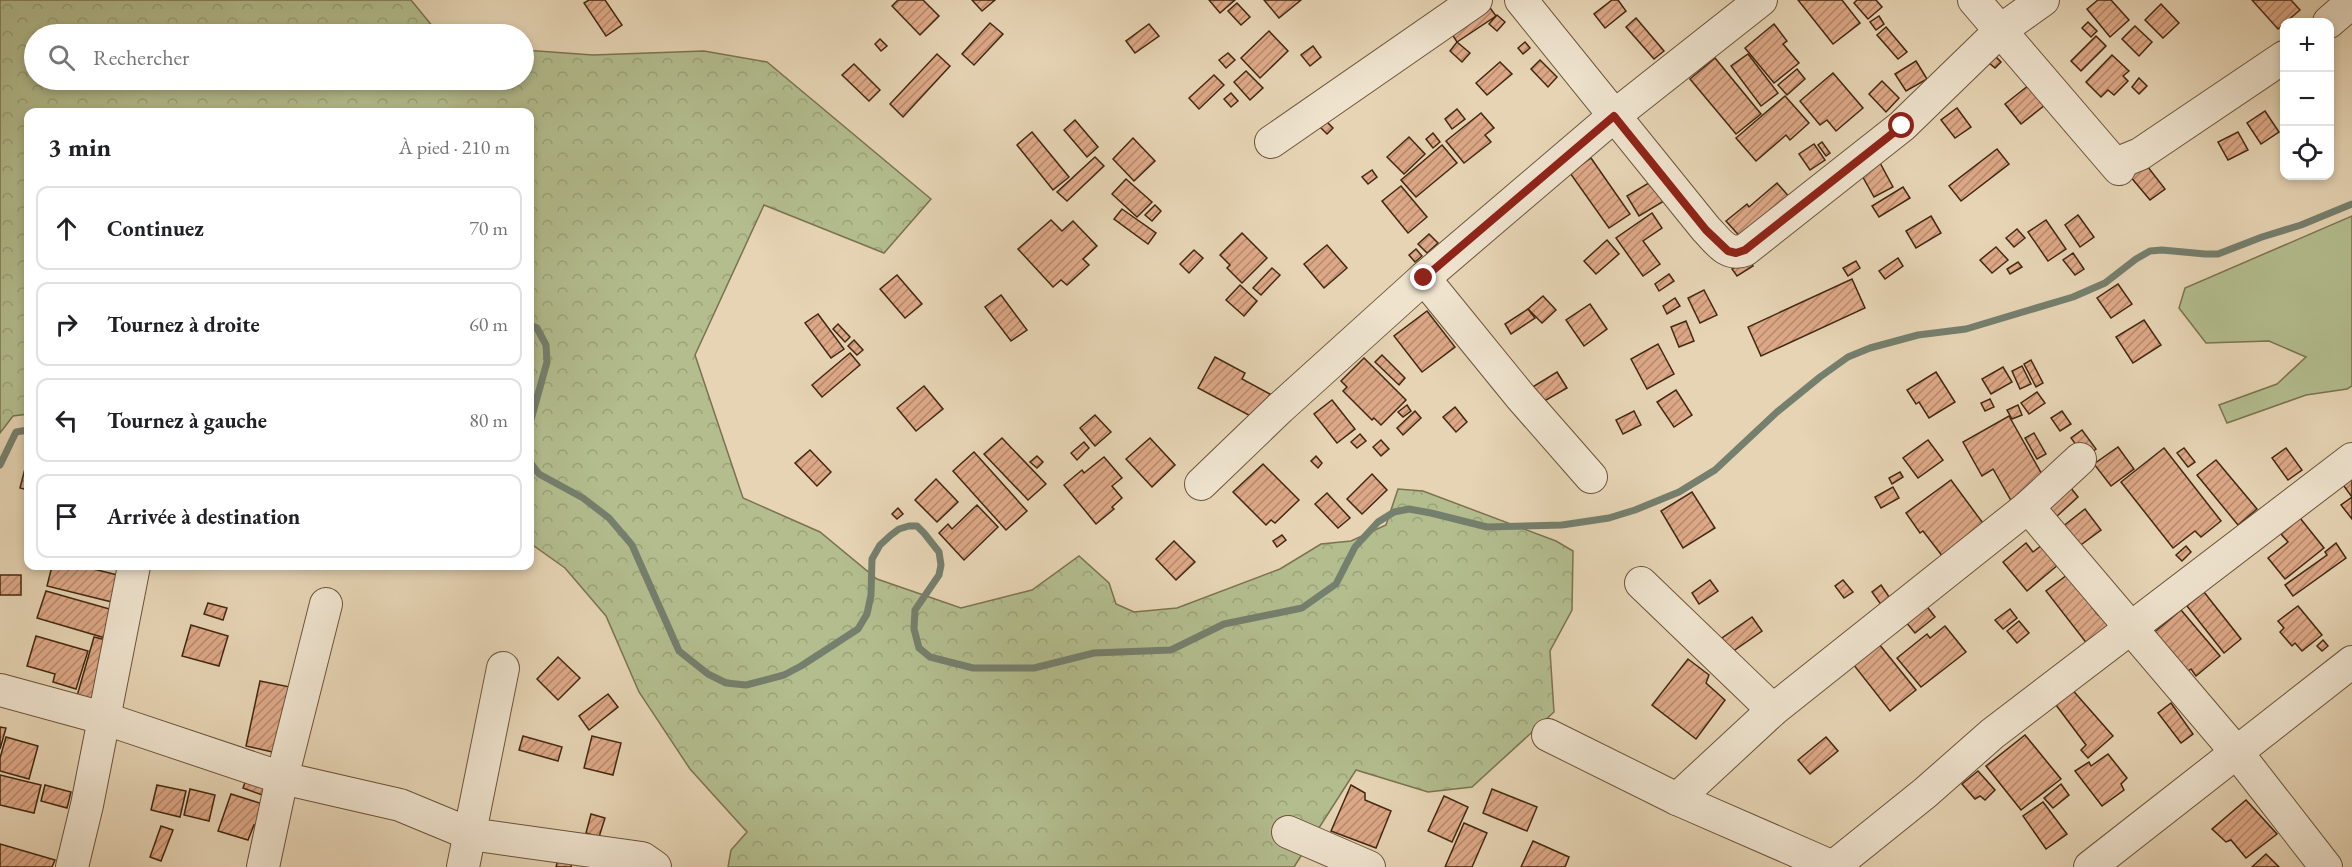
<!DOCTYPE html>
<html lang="fr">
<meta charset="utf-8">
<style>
body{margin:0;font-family:"EB Garamond",serif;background:#f2f2f2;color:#202124}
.controls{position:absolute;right:18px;top:18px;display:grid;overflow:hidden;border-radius:12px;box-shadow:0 3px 9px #0003}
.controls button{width:54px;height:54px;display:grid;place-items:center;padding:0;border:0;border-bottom:2px solid #e0e0e0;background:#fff;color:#202124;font:30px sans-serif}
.stop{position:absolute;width:18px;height:18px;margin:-14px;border:4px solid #8f2418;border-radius:50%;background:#fff}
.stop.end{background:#8f2418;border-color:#fff;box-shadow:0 2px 6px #0008}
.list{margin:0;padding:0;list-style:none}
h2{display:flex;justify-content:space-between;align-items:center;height:78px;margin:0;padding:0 24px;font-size:26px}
h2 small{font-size:20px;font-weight:400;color:#757577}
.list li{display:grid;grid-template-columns:39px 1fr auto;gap:18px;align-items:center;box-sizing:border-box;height:84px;margin:0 12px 12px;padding:0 12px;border:2px solid #e0e0e0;border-radius:12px}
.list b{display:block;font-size:22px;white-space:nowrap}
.list em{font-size:20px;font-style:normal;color:#757577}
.icon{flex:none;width:33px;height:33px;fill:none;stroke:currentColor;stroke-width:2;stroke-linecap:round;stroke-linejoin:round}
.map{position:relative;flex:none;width:2352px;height:867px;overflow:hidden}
.search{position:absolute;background:#fff;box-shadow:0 3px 9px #0003;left:24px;top:24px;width:510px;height:66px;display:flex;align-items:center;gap:15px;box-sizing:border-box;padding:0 21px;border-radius:33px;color:#757577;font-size:22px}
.panel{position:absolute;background:#fff;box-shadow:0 3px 9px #0003;left:24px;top:108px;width:510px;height:462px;border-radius:12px}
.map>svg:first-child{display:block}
.grass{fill:#b3bd8e;stroke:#7b7350;stroke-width:1.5}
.forest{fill:url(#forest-crowns);stroke:#7b7350;stroke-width:1.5}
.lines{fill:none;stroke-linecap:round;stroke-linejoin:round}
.stream{stroke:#757f6d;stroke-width:7}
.building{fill:url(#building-hatch);stroke:#432911;stroke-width:1.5}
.minor-casing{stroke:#6c543a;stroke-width:34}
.minor{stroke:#efe3ce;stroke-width:32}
.route{stroke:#8f2418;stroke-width:8}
</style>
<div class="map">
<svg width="2352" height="867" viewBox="0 0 2352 867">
<defs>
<pattern id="forest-crowns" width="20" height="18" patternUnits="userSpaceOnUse" patternTransform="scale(1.5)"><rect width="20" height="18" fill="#b3bd8e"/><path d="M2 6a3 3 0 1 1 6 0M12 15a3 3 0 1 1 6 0" fill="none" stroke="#9ba279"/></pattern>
<pattern id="building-hatch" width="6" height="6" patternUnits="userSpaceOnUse" patternTransform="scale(1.5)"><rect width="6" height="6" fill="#dda887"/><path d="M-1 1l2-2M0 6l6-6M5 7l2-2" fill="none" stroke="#b5896d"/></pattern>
</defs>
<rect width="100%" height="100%" fill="#e6d4b4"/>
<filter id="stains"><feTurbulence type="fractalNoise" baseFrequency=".00333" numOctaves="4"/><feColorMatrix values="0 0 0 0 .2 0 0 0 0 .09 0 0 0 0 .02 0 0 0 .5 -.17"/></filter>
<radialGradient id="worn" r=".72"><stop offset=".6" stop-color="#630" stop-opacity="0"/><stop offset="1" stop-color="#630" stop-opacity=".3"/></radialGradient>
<path class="grass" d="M2352,216V386L2347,389L2306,395L2227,423L2219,405L2277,384L2306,357L2269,341L2206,343L2179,308L2185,288Z"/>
<path class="forest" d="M0,0H411L438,33L444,34H34V80H524V50L593,55L704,51L767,62L931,199L884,253L764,205L695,355L743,498L820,532L877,579L961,608L1032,590L1079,556L1109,583L1116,604L1134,612L1177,608L1280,569L1321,544L1351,541L1386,525L1398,489L1423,491L1556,541L1573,551L1572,610L1550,651L1554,712L1472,787L1428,792L1356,770L1294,867H728L731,850L747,832L690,769L639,692L606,616L565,568L530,543V112H28V414L13,416L0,433Z"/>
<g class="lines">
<g class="stream">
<path d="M530,325L537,328L546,345L547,362L530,423"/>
<path d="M530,462L539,474L583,498L609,518L632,545L679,651L708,674L726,683L746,685L784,675L801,666L858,629L867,614L871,595L872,559L880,545L891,535L899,529L909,526H917L924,533L939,552L941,565L939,575L915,610L914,629L919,648L930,657L973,668H1034L1094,653L1171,650L1224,624L1302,608L1336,584L1355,547L1378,522L1394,512L1409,509L1431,513L1487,527L1562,525L1609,518L1635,510L1679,492L1715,470L1777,412L1820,377L1848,357L1870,348L1918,335L1966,329L2073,297L2105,283L2136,259L2150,251L2162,250L2205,254H2218L2262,237L2301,225L2352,204"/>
<path d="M0,465L16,432L28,430"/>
</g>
</g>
<g class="building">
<path d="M589,0H605L622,25L606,36L584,3Z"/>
<path d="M898,0H923L939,16L920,35L892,6Z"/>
<path d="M972,0H995L982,11Z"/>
<path d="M1209,0H1235L1220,13Z"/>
<path d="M1264,0H1301L1279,18Z"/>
<path d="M1612,0H1618L1626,11L1605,28L1594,14Z"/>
<path d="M1798,0H1842L1860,23L1833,44Z"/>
<path d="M1857,0H1876L1882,7L1868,19L1854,3Z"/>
<path d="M2098,0H2111L2129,20L2110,37L2087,9Z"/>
<path d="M2252,0H2291L2300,10L2278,29Z"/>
<path d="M1237,3L1250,17L1241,25L1228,11Z"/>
<path d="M2161,4L2179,23L2163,38L2145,20Z"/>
<path d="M1488,5L1496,16L1457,42L1450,31Z"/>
<path d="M1497,15L1505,22L1497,31L1489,24Z"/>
<path d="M1879,16L1884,24L1876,30L1870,22Z"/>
<path d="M1636,18L1664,51L1654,59L1626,27Z"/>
<path d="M2088,22L2097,31L2091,37L2082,28Z"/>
<path d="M990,23L1003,34L974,65L962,54Z"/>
<path d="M1149,24L1159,36L1135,53L1126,41Z"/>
<path d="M1774,24L1787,41L1783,44L1799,63L1774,83L1745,48Z"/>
<path d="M2135,26L2152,42L2139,56L2122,39Z"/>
<path d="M1886,27L1907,52L1898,59L1877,35Z"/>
<path d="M1269,31L1288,51L1260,78L1241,58Z"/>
<path d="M2096,36L2106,46L2081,71L2071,61Z"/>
<path d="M880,39L887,46L881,51L875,44Z"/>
<path d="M1457,42L1470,53L1462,62L1450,51Z"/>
<path d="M1525,42L1530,48L1523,54L1518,48Z"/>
<path d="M1313,46L1321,57L1310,66L1301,55Z"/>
<path d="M1228,53L1235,60L1226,68L1219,60Z"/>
<path d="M937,54L950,66L903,117L890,104Z"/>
<path d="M1748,54L1778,93L1761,106L1731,66Z"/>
<path d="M2112,55L2129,71L2123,76L2128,81L2114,95L2108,90L2101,97L2086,82Z"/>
<path d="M1995,56L2001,62L1995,68L1988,62Z"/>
<path d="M1715,58L1761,114L1736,134L1690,79Z"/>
<path d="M1540,60L1557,77L1548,87L1531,69Z"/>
<path d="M1916,61L1927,79L1906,91L1895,74Z"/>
<path d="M1500,62L1512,74L1487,95L1476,83Z"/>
<path d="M854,64L880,90L869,101L842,75Z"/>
<path d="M1797,69L1805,79L1787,95L1778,85Z"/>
<path d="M1246,71L1263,88L1250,100L1234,82Z"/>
<path d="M1833,73L1863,108L1836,131L1827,120L1820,125L1800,101Z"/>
<path d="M1214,75L1224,85L1199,109L1189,98Z"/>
<path d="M2139,78L2147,86L2139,94L2132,87Z"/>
<path d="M1882,81L1899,98L1886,112L1869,94Z"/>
<path d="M2029,85L2045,105L2021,124L2005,104Z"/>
<path d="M1231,93L1238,101L1231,107L1224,99Z"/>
<path d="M1785,96L1809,123L1790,140L1786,135L1756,161L1736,138Z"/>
<path d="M1957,108L1971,127L1955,138L1941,120Z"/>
<path d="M1457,109L1465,119L1452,129L1445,119Z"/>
<path d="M2265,111L2279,132L2261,144L2247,123Z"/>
<path d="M1481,113L1494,128L1485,135L1491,142L1464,163L1446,141Z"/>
<path d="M1075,120L1098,147L1087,157L1064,130Z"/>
<path d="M1326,121L1333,128L1327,134L1320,127Z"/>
<path d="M1032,132L1069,177L1053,190L1017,145Z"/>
<path d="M2238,132L2248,150L2228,160L2218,142Z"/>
<path d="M1433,133L1440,142L1433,148L1426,139Z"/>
<path d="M1409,137L1425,154L1404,174L1387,157Z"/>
<path d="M1133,138L1155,161L1134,181L1113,159Z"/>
<path d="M1822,142L1830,153L1826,156L1818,145Z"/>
<path d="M1814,144L1825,160L1810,170L1799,154Z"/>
<path d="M1442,145L1457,163L1416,197L1401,180Z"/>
<path d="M1997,149L2009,164L1961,201L1949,186Z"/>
<path d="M1095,157L1104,166L1067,201L1057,192Z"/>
<path d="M1591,158L1630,214L1609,228L1570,173Z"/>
<path d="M1879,161L1893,187L1874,197L1860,172Z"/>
<path d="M2144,162L2165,189L2150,200L2129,175Z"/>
<path d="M1372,170L1377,177L1368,184L1362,177Z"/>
<path d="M1126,179L1152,202L1137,217L1112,194Z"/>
<path d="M1652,181L1664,201L1639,216L1627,196Z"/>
<path d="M1777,183L1792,200L1744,241L1726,221L1747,204L1749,207Z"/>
<path d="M1401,186L1427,217L1408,233L1382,201Z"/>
<path d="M1903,187L1910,198L1879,217L1872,206Z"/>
<path d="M1155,205L1161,211L1152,221L1145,215Z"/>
<path d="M1122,209L1156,233L1148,244L1114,219Z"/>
<path d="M1652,213L1662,228L1643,241L1660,264L1643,276L1616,238Z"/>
<path d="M2078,215L2094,237L2080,247L2065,225Z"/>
<path d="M1931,216L1941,233L1916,248L1906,231Z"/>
<path d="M1051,220L1062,231L1073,221L1097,246L1083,259L1089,265L1067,285L1061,280L1053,287L1018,249Z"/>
<path d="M2046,220L2066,249L2048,261L2028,232Z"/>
<path d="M2017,229L2025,238L2014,247L2006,238Z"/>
<path d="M1242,233L1267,258L1242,283L1227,268L1230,265L1220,255Z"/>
<path d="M1429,234L1438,243L1427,253L1418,244Z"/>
<path d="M1607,240L1619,254L1596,274L1584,261Z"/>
<path d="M1327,245L1347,268L1324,288L1304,264Z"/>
<path d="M1996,247L2008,260L1992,273L1980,260Z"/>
<path d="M1416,249L1422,256L1415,262L1409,255Z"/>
<path d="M1194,250L1203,258L1189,273L1180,264Z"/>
<path d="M2073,253L2084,269L2075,275L2063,260Z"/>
<path d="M1749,258L1753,266L1737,276L1732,269Z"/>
<path d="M1898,258L1903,266L1885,279L1879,271Z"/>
<path d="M1856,261L1860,268L1848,276L1843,268Z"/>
<path d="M2018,262L2022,267L2010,274L2007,269Z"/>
<path d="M1272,268L1280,275L1261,295L1253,288Z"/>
<path d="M1669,274L1674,281L1659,291L1655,284Z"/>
<path d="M897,275L922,304L905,318L880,289Z"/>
<path d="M1852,279L1865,308L1761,356L1748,327Z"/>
<path d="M2118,284L2132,304L2111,318L2097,298Z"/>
<path d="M1240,285L1257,301L1244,316L1226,300Z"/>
<path d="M1704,290L1717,315L1700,323L1688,298Z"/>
<path d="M1001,295L1027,330L1011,341L985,307Z"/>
<path d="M1543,296L1556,310L1542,323L1528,309Z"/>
<path d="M1675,298L1680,306L1667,314L1663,306Z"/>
<path d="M1590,304L1607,329L1584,346L1566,320Z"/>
<path d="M1528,309L1535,318L1511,334L1505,324Z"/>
<path d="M1427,311L1455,347L1422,372L1394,336Z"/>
<path d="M818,314L844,349L831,358L805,323Z"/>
<path d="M2144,320L2161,345L2133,363L2116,337Z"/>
<path d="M1686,321L1694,341L1679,347L1671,327Z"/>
<path d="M838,324L850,337L845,342L833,329Z"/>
<path d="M854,340L863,350L857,355L848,346Z"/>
<path d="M1658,344L1674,374L1647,389L1631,359Z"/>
<path d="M850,353L860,365L822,397L812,385Z"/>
<path d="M1382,355L1405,378L1399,385L1375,362Z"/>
<path d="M1215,357L1245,373L1242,379L1270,394L1256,419L1198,388Z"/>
<path d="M1364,358L1406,400L1381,425L1374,418L1372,420L1343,391L1347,387L1341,381Z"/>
<path d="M2031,360L2043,383L2036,387L2024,364Z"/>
<path d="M2022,366L2031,384L2020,389L2012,371Z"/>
<path d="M2003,367L2012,382L1991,394L1982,379Z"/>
<path d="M1557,372L1567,388L1541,403L1531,388Z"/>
<path d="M1936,372L1955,402L1929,418L1919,402L1916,404L1907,390Z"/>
<path d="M924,386L943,409L916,431L897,408Z"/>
<path d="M1676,390L1692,415L1674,427L1657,402Z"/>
<path d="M2037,392L2045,403L2029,414L2021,403Z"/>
<path d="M1990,399L1994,407L1985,411L1981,403Z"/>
<path d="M1332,400L1355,429L1337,443L1314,414Z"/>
<path d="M1407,405L1411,411L1403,417L1398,412Z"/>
<path d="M2018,405L2022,415L2012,419L2007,410Z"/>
<path d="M1455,407L1467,422L1456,432L1443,417Z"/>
<path d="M1415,411L1421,418L1403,435L1397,428Z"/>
<path d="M1634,411L1641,425L1623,434L1616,420Z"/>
<path d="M2062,411L2071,424L2060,431L2051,418Z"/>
<path d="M1095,415L1111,432L1095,446L1080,428Z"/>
<path d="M2009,416L2048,485L2013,504L1993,469L1982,476L1963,442Z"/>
<path d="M2082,430L2096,449L2085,457L2071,438Z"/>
<path d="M2034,433L2046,454L2037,459L2025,438Z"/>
<path d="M1360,434L1366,441L1357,448L1351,442Z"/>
<path d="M1002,438L1046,484L1028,500L984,454Z"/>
<path d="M1150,438L1175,465L1152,487L1126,459Z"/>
<path d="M1381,440L1389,449L1381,456L1373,447Z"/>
<path d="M1928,440L1943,460L1918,478L1903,458Z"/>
<path d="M1084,442L1089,448L1077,460L1071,453Z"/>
<path d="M2118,447L2134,469L2111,486L2094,464Z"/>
<path d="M2164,448L2221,521L2201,537L2195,531L2173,548L2121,482Z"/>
<path d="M2184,448L2195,462L2188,467L2177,453Z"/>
<path d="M2286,448L2302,470L2288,480L2272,458Z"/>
<path d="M810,450L831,472L817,486L795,463Z"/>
<path d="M974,452L1027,511L1006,530L953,471Z"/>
<path d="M1037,456L1043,462L1037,468L1030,462Z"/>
<path d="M1316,456L1322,463L1318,468L1311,461Z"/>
<path d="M1104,457L1122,478L1112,486L1122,498L1112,507L1114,509L1096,524L1064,485L1082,470L1084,473Z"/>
<path d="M2216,460L2257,509L2238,525L2197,475Z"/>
<path d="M27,461L28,462V490L20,488Z"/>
<path d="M1263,464L1299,500L1275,523L1271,520L1266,525L1233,492Z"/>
<path d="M2352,467V519L2341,505L2352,497L2341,482Z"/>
<path d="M1900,472L1903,477L1892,484L1889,478Z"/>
<path d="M1372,474L1387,490L1362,514L1347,499Z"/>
<path d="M936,479L958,502L937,522L915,500Z"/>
<path d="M1951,480L1988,530L1943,557L1923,531L1920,533L1906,513Z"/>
<path d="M2066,482L2078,497L2056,517L2043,502Z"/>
<path d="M1893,487L1899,498L1881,508L1875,497Z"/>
<path d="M1692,492L1715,528L1683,548L1661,511Z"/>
<path d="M1327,493L1350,518L1338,528L1315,504Z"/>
<path d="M977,505L998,527L964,560L939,533L948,524L952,529Z"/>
<path d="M898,508L903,514L897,519L892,514Z"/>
<path d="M2085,509L2101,530L2078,547L2062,527Z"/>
<path d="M2300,518L2324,548L2285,579L2268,558L2288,542L2281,534Z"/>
<path d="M1282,535L1286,540L1277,547L1273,541Z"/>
<path d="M1174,541L1195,562L1176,580L1156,559Z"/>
<path d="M2026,543L2033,552L2042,545L2059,564L2027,591L2003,562Z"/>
<path d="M2336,543L2346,558L2293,596L2285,585L2327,555L2325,552Z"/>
<path d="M2186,546L2191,552L2182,561L2176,555Z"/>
<path d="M52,566H81L126,577L120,604L47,586Z"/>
<path d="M2071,572L2093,600L2089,603L2098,615L2102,612L2114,626L2088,645L2046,591Z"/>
<rect x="0" y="575" width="21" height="20"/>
<path d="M1710,580L1718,591L1699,604L1692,593Z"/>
<path d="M1843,580L1853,592L1844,598L1835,586Z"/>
<path d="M1881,585L1896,607L1887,613L1872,592Z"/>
<path d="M46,591L120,612L112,640L37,618Z"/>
<path d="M2204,592L2241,639L2224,653L2187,606Z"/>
<path d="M1921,599L1935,617L1915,633L1900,615Z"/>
<path d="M208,603L227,608L223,620L204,614Z"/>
<path d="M2298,606L2322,635L2302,651L2295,643L2292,646L2280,632L2284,628L2278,621Z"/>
<path d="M2010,609L2017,618L2003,629L1995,620Z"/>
<path d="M2181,610L2220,656L2196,676L2191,669L2184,674L2151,635Z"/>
<path d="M1752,617L1762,631L1732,652L1722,638Z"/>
<path d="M2019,621L2029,633L2017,643L2007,631Z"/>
<path d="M191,625L228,636L219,666L182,656Z"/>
<path d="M1945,626L1966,652L1921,687L1897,658L1927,634L1930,638Z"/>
<path d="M36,636L88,651L76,689L53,682L55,674L27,666Z"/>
<path d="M94,637L114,642L96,702L77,696Z"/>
<path d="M2323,640L2328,646L2322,651L2317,646Z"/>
<path d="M1879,644L1916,690L1890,711L1853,664Z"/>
<path d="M558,657L580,678L558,700L537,679Z"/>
<path d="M1688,659L1709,675L1706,683L1725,700L1696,739L1652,705Z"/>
<path d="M260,681L290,687L277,753L246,746Z"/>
<path d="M2069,686L2113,736L2088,758L2081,750L2086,745L2053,701Z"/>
<path d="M608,694L618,707L589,730L579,716Z"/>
<path d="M2171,703L2193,734L2181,743L2158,713Z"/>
<path d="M0,727L6,728L0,749Z"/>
<path d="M2025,735L2061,779L2021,810L1986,766Z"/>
<path d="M523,736L562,747L558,761L519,750Z"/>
<path d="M592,736L621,743L613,775L584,768Z"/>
<path d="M6,737L38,746L29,779L0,771V758Z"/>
<path d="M1826,737L1838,751L1810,774L1798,760Z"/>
<path d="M2108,754L2127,778L2121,784L2124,790L2102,806L2075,771L2089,762L2091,766Z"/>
<path d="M1978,771L1995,790L1985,800L1980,796L1975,799L1962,784Z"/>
<path d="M248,774L270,782L265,796L243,788Z"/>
<path d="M0,775L41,785L34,813L0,805Z"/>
<path d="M2061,784L2069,795L2053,808L2044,798Z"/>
<path d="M45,785L71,792L67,808L41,801Z"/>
<path d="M157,785L186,791L180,817L151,810Z"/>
<path d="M1351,785L1365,793V800L1391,811L1376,848L1331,831Z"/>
<path d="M190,789L215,795L209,821L184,815Z"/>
<path d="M1492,789L1537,807L1527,831L1483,813Z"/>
<path d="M231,794L266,805L258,826L254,825L248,840L218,831Z"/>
<path d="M1444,796L1468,807L1452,842L1428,831Z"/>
<path d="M2246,800L2277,834L2246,858L2231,840L2226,842L2212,829Z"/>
<path d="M2043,802L2067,834L2046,849L2023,816Z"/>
<path d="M591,814L605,818L599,837L586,833Z"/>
<path d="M1464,823L1487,833L1472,867H1445Z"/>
<path d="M161,826L173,830L161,861L150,857Z"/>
<path d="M1533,841L1569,857L1565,867H1521Z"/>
<path d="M0,844L55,860L52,867H0Z"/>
<path d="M2266,854L2279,867H2252Z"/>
<path d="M558,859L572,863L571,867H556Z"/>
</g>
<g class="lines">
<defs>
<g id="minor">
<path d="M1521,0L1706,229C1718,241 1727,257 1745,250L1902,126L2001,30L2043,0"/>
<path d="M1974,0L2119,169L2123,161L2140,154L2284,57"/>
<path d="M2329,22L2352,2"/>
<path d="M1271,142L1476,0"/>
<path d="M1424,278L1520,396L1591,477"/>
<path d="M1201,484L1280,408L1424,278L1614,116L1761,0"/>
<path d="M2028,507L2238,754L2326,867"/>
<path d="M1641,583L1773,710"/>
<path d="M0,690L103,718L282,778L400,805L470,834L642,858L655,867"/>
<path d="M1548,735L1677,799L1833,867"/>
<path d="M1677,799L1773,710L2028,507L2080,459"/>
<path d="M1288,832L1369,867"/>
<path d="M72,867L87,805L134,566"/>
<path d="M263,867L282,778L326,604"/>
<path d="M463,867L503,668"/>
<path d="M1833,867L1925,793L1992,734L2352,459"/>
<path d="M2090,867L2352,662"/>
</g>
</defs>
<use href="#minor" class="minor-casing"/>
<use href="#minor" class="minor"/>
</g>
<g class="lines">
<path class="route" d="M1424,278L1614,116L1706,230L1728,251L1736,253L1745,250L1902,126"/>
</g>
<rect width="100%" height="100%" filter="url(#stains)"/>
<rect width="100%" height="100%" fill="url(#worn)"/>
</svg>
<div class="controls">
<button>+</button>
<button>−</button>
<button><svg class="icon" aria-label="locate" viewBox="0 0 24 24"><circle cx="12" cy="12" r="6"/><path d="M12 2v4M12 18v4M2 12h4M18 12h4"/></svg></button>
</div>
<div class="stop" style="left:1902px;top:126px"></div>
<div class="stop end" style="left:1424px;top:278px"></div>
<div class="search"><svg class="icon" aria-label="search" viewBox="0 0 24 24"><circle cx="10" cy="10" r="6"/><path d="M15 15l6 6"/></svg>Rechercher</div>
<section class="panel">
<h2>3 min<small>À pied · 210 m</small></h2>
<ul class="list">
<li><svg class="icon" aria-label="ahead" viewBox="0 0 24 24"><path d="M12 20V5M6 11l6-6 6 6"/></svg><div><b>Continuez</b></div><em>70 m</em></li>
<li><svg class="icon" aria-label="right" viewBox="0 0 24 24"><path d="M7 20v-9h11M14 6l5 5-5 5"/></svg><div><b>Tournez à droite</b></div><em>60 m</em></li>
<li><svg class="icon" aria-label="left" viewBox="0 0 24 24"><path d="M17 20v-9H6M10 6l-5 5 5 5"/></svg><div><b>Tournez à gauche</b></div><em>80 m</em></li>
<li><svg class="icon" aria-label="arrive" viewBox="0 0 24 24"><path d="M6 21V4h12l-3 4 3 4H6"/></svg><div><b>Arrivée à destination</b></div></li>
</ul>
</section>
</div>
